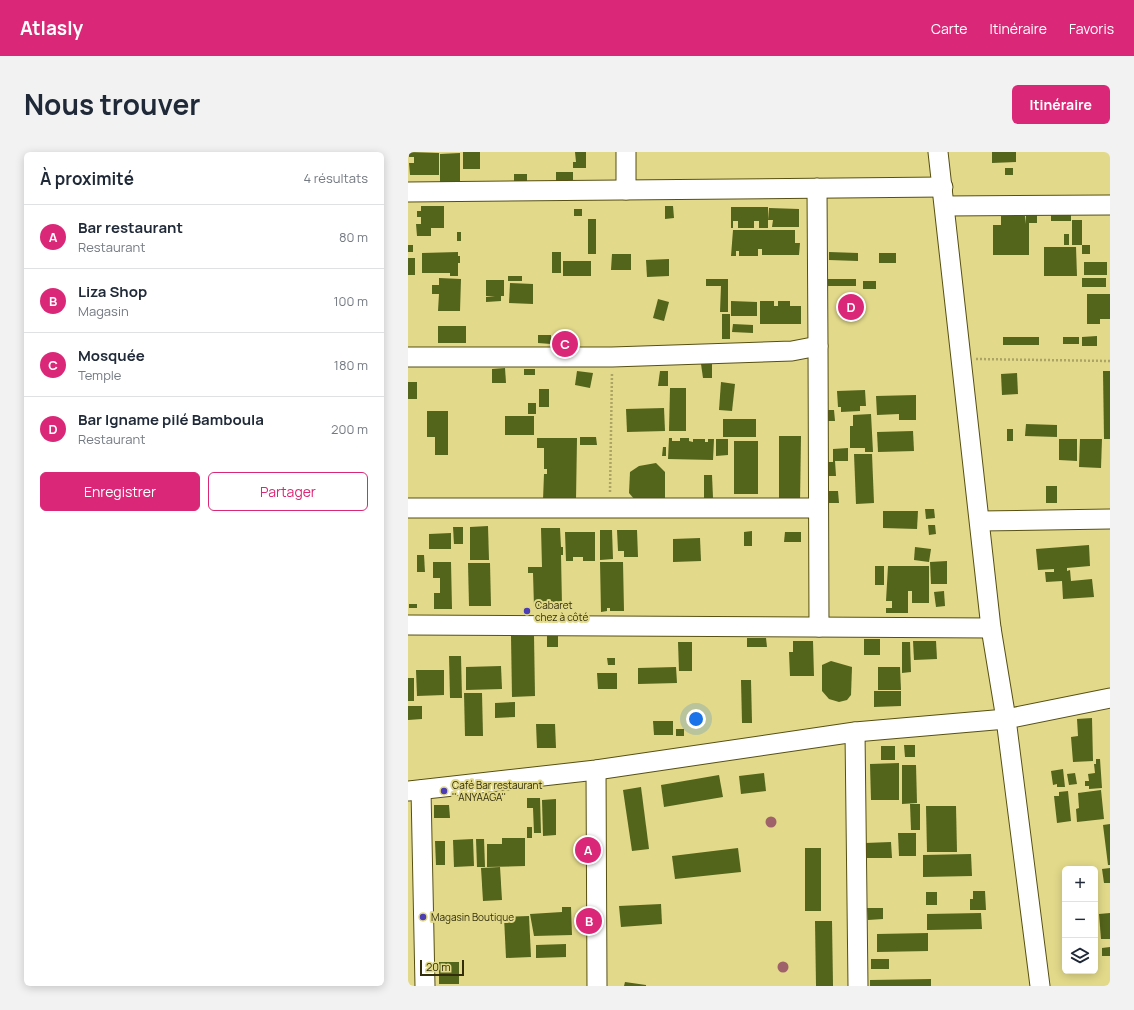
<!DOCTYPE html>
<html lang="fr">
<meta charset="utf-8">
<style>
body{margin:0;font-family:Manrope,sans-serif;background:#f2f2f3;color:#1f2937}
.controls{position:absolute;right:12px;bottom:12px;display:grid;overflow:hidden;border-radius:6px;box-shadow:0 2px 10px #0003}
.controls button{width:36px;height:36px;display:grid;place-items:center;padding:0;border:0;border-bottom:1px solid #e0e1e3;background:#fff;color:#1f2937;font:20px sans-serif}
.scale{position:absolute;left:12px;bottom:10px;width:44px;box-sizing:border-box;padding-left:4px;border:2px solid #322e0d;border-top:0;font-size:11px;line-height:14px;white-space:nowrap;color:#322e0d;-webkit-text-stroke:3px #e2d98a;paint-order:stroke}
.you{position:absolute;left:288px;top:567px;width:14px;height:14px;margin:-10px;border:3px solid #fff;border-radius:50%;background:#1a73e8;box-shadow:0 0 0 6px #1a73e833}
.badge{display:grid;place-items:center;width:26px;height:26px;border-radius:50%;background:#db2777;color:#fff;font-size:13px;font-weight:700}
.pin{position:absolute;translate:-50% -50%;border:2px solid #fff;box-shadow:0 1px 4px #0006}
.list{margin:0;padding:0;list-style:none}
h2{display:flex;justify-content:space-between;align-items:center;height:52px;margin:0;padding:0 16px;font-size:17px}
h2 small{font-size:13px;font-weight:400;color:#747a83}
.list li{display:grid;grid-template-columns:26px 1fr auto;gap:12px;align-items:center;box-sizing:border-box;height:64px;padding:0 16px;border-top:1px solid #e0e1e3}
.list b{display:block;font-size:15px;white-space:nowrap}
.list p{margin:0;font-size:13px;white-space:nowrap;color:#747a83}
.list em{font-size:13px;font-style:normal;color:#747a83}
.actions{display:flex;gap:8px;padding:12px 16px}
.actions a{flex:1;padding:9px 0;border:1px solid #db2777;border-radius:6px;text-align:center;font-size:14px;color:#db2777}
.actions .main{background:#db2777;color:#fff}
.icon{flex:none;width:22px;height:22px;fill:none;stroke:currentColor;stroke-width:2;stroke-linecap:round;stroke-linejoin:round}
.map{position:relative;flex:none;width:702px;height:834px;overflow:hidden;border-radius:6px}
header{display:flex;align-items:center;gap:24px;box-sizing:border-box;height:56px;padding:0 20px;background:#db2777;color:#fff}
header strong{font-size:19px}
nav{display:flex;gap:22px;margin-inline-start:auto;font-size:14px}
.intro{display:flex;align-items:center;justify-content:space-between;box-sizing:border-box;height:96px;padding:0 24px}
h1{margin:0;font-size:28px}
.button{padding:10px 18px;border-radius:6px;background:#db2777;color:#fff;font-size:14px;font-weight:700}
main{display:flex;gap:24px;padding:0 24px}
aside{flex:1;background:#fff;border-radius:6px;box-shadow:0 2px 10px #0003}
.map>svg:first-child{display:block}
.building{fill:#53641b}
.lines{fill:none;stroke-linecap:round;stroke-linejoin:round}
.minor-casing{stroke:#575012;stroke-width:21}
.path{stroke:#aca464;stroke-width:2.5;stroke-dasharray:2 2;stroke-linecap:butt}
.minor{stroke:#fff;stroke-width:19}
.tree{fill:#a0626a}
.poi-dot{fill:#4c3db4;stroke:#e2d98a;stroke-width:1.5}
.labels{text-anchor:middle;stroke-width:4;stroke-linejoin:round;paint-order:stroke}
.poi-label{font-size:10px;fill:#322e0d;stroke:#e2d98a;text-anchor:start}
</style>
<header>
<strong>Atlasly</strong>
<nav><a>Carte</a><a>Itinéraire</a><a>Favoris</a></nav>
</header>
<div class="intro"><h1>Nous trouver</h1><a class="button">Itinéraire</a></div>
<main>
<aside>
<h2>À proximité<small>4 résultats</small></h2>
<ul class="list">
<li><span class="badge">A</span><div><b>Bar restaurant</b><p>Restaurant</p></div><em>80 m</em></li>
<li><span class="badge">B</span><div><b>Liza Shop</b><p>Magasin</p></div><em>100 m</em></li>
<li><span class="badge">C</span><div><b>Mosquée</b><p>Temple</p></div><em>180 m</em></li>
<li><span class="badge">D</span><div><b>Bar Igname pilé Bamboula</b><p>Restaurant</p></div><em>200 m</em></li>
</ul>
<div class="actions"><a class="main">Enregistrer</a><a>Partager</a></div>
</aside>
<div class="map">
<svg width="702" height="834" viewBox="0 0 702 834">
<rect width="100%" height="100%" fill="#e2d98a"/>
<g class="building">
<path d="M1,0L31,1V23H2L1,11H6V5H1Z"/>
<rect x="55" y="0" width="17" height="17"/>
<path d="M167,0H178V16H165V10H168Z"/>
<path d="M584,0H608V10L584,11Z"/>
<path d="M52,1V30H32V2Z"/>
<rect x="597" y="16" width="8" height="7"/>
<rect x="148" y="20" width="17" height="10"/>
<rect x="106" y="22" width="13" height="7"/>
<path d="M13,54H36V76H23V84H9L8,72H13V65H9V59H13Z"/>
<path d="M257,54H265L266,66L257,67Z"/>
<path d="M323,55H360V76H351V69H346V76H330V69H325V76H323Z"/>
<path d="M361,56L391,57V75H364L365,68H360Z"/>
<rect x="166" y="57" width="8" height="7"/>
<path d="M618,59H629V71H621V103H585V73H593V64H617L618,72Z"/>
<rect x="643" y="60" width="20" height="9"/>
<rect x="180" y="67" width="8" height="35"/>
<rect x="664" y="68" width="10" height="25"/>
<path d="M325,78H387V91H392L391,103H354V97H350V104H331V99H328V104H323Z"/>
<rect x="49" y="80" width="4" height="9"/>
<rect x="656" y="82" width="5" height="11"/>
<rect x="0" y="93" width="5" height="7"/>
<rect x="674" y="93" width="8" height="9"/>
<path d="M636,95H668L669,124H636Z"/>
<path d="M50,100V104H52V111H50V124H42V121H14V101Z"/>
<rect x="144" y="100" width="9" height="21"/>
<path d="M421,100L450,101V109L421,108Z"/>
<rect x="471" y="101" width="17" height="10"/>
<path d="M204,102H223V118H203Z"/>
<rect x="0" y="106" width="7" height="17"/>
<path d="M261,107V124L239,125L238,108Z"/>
<rect x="155" y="109" width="28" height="15"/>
<rect x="676" y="110" width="23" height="13"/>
<rect x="100" y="124" width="14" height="5"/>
<path d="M31,126L53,127L52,159H30L31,142H24V133H31Z"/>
<rect x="674" y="126" width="24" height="9"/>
<path d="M298,127H320V160H312L313,134H298Z"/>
<rect x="420" y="127" width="28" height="7"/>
<path d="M78,128H96V144H93V149L78,150V145L87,144H78Z"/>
<rect x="455" y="129" width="13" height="8"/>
<path d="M102,131L125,132V152L101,151Z"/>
<path d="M679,142H702V167H692V172H679Z"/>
<path d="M250,147L261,150L256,169L245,166Z"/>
<path d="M323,149L349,150V164H323Z"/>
<path d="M352,149H366V154H370V149H382V154H393V172H352Z"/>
<rect x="314" y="162" width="8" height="25"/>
<path d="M325,172L345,173V181L324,180Z"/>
<rect x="30" y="174" width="28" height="17"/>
<path d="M130,183H143V192L130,191Z"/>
<path d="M689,184V194H674V185Z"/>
<rect x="595" y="185" width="36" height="8"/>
<rect x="655" y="185" width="16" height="7"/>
<path d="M293,212H304V226H295Z"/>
<path d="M97,216L98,231H84V217Z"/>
<rect x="116" y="217" width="11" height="6"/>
<path d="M169,219L185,221L182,236L167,233Z"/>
<path d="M252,219H260V234H250Z"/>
<path d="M695,219H702V287H696Z"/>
<path d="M609,221L610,242L594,243L593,222Z"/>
<rect x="0" y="230" width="9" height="17"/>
<path d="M313,230L327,232L324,259L311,258Z"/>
<path d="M262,236H278V279H261Z"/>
<rect x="131" y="237" width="10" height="18"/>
<path d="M457,238L458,254H452V259L433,260V255H430L429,239Z"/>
<path d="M508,243V268H491V262L469,263L468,244Z"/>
<rect x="120" y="251" width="8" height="11"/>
<path d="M256,256L257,279L219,280L218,257Z"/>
<path d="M418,258H426L427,269H416Z"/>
<path d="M19,259H40V303H27V285H19Z"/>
<path d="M463,262L465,300H457V296H442V274H445V263Z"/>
<rect x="97" y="264" width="29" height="19"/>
<rect x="315" y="267" width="33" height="18"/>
<path d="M618,272L649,273V285L617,284Z"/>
<rect x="599" y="277" width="6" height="12"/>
<path d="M505,279L506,299L470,300L469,280Z"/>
<path d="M371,284H393L392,350H371Z"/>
<path d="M172,285H188L189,293H172Z"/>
<path d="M129,286H169L168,348H135L136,322H139V317H136V296H129Z"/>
<path d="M261,286H264V289H272V286H281V289L285,290V287H297V290H300V287H306L305,308L260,307Z"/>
<path d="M308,287H320V303L308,304Z"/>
<path d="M651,287H669V309L651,308Z"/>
<path d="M672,287H694L693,316L671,315Z"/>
<rect x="326" y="289" width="24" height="53"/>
<path d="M255,295H258V304H254Z"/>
<path d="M440,296V309H427L428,324H413V310H425V297Z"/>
<path d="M446,302H464L466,351L448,352Z"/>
<path d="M248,311L257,320V353L227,348L221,341L222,320L231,314Z"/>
<path d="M296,323H304L305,346H296Z"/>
<rect x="638" y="334" width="11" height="17"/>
<path d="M421,339H430L431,351H421Z"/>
<path d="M517,357H526L527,366L518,367Z"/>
<path d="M475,359H510L509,377L475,376Z"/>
<path d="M520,373H527L528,382L521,383Z"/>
<path d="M80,374L81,408H62V375Z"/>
<path d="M45,375H55V392H46Z"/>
<path d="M133,376H152L153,395H155V403H153L154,454L126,455L125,421H120V415H134Z"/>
<path d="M192,378H204L205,407L192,408Z"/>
<path d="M209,378H229L230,405H216V399H210Z"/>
<path d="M344,379V394H336V380Z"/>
<path d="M157,380H187V409H175V405H165V409H158Z"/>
<path d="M377,380H393V390H376Z"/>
<path d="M43,381V397H21V382Z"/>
<path d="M292,386L293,409L265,410V387Z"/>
<path d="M681,393L682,414L659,416V419L662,418L663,429L684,427L686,445L655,447L654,429L638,430L637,420H646V417L630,418L628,397Z"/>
<path d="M507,395L523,397L521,410L506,408Z"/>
<path d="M9,403H16L17,420H9Z"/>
<path d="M539,409V432H523L522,410Z"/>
<path d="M25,410H43L44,457H26V441H32V426H25Z"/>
<path d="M192,410H215L216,459H202V456H199V459L193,460Z"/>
<path d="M60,411H82L83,454H61Z"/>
<rect x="467" y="414" width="9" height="19"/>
<path d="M480,414H521V451H504V439H500V461H478V456H484V449H478Z"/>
<path d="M536,439L537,454L528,455L526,440Z"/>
<rect x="1" y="452" width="8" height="4"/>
<path d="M103,484H126L127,544L104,545Z"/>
<rect x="139" y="484" width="11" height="11"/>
<path d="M339,486H358L359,495H339Z"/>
<rect x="456" y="487" width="16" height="16"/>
<path d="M385,489H405L406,524H382L381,500H385Z"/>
<path d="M505,489H528L529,507L506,508Z"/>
<path d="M270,490H284V519H271Z"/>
<path d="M494,490H502L503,520L494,521Z"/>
<path d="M41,504H53L54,546H42Z"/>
<path d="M199,506H207V513H200Z"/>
<path d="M423,509L444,515L443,543L439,548L431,550L421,547L414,539V513Z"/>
<path d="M93,514L94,537L58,538V515Z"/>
<path d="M268,515L269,531L230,532V516Z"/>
<path d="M470,515H492L493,538H470Z"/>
<path d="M8,518H36V543L9,544Z"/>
<path d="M189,521H209V537H190Z"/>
<rect x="0" y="526" width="6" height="23"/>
<path d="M333,528H343L344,571H334Z"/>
<path d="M466,539H493V554L466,555Z"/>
<path d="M56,541H74L75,584H57Z"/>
<path d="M107,550V565L87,566V551Z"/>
<path d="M0,554H14V567L0,568Z"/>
<path d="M684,566L685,609L665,610L663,585L670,584L669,567Z"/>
<path d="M245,569H265V583H246Z"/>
<path d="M128,572H147L148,596H129Z"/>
<rect x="268" y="577" width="8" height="7"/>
<path d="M496,593H507V605H497Z"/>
<rect x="473" y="594" width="14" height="14"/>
<path d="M688,607H692L694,636L681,637V634H677V629H681L680,622L687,621L686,612H688Z"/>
<path d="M491,611V648H463L462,612Z"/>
<path d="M494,613H508L509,651L494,652Z"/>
<path d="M655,617L657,635H649V632L645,633L643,619Z"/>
<path d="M356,621L358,639L333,642L331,624Z"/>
<path d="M667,621L669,632L661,633L659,622Z"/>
<path d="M311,623L315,645L256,655L253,633Z"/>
<path d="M233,635L241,697L224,699L215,638Z"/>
<path d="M693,638L696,667L669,670L668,657L671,656L670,641Z"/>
<path d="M660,639L663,669L649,671L646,644H651V640Z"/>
<path d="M119,646H132L133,681H126L125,656H119Z"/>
<path d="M148,647V683L135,684L134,648Z"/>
<path d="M502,652H512V678H503Z"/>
<path d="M26,653H41L42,666H26Z"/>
<path d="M518,654H548L549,700H519Z"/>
<path d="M702,672V713H700L695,673Z"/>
<rect x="119" y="675" width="5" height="11"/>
<path d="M490,681H508V704H491Z"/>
<path d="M94,686H117V714L79,715V692H94Z"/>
<path d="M65,687L66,714L46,715L45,688Z"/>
<path d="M68,687H76L77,715H69Z"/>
<path d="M27,689H37V713H28Z"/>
<path d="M483,690L484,706H458L457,691Z"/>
<path d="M330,696L333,720L267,727L264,704Z"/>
<rect x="397" y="696" width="16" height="63"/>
<path d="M563,702L564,724L515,725V703Z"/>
<path d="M92,715L94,748L75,749L73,716Z"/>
<path d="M702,716V731H696L694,717Z"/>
<path d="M565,739H577L578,758H562V747H565Z"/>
<rect x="518" y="740" width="11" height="13"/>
<path d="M253,752L254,772L213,775L211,754Z"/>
<path d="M154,755H163L164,783L126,784L122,762L154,760Z"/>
<path d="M459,756H475V767L460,768Z"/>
<path d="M573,761L574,777L519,778V762Z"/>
<path d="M702,761V787H693L691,762Z"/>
<path d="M121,764L123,805L98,806L96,765Z"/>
<path d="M407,769H424L425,834H408Z"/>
<path d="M520,781V799L469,800V782Z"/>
<path d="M158,792V805L128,806V793Z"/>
<path d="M702,795V804H694V796Z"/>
<rect x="463" y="807" width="18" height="10"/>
<rect x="31" y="810" width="20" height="22"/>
<path d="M523,827V834H462V828Z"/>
<path d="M217,830L238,833V834H216Z"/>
</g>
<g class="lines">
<defs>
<g id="minor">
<path d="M530,0L583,476L598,567L632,834"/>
<path d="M218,38V0"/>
<path d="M0,40L535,35"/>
<path d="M537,54L702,53"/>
<path d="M410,194L411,475"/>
<path d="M0,205H204L384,199L410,194L409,36"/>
<path d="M0,356H409"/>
<path d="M572,369L702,367"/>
<path d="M0,473L583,476"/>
<path d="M447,580L450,834"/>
<path d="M188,618L189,834"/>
<path d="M13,638L17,834"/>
<path d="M0,639L188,618L447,580L598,567L702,546"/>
</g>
</defs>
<use href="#minor" class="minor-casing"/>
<g class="path">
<path d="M568,207L702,209"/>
<path d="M202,340L204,221"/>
</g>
<use href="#minor" class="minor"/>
</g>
<g class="tree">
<circle cx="363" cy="670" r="5.5"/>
<circle cx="375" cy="815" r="5.5"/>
</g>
<g class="poi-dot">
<circle cx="119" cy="459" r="4"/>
<circle cx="36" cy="639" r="4"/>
<circle cx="15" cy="765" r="4"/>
</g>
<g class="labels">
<g class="poi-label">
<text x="127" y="457">Cabaret<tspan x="127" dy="12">chez à côté</tspan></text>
<text x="44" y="637">Café Bar restaurant<tspan x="44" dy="12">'' ANYAAGA''</tspan></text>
<text x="23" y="769">Magasin Boutique</text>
</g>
</g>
</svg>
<div class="controls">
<button>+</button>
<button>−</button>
<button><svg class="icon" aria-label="layers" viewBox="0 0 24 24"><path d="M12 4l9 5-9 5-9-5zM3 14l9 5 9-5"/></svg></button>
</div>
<div class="scale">20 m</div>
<div class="you"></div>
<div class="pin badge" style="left:180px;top:698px">A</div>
<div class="pin badge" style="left:181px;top:769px">B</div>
<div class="pin badge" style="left:157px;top:192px">C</div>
<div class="pin badge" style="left:443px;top:155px">D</div>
</div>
</main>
